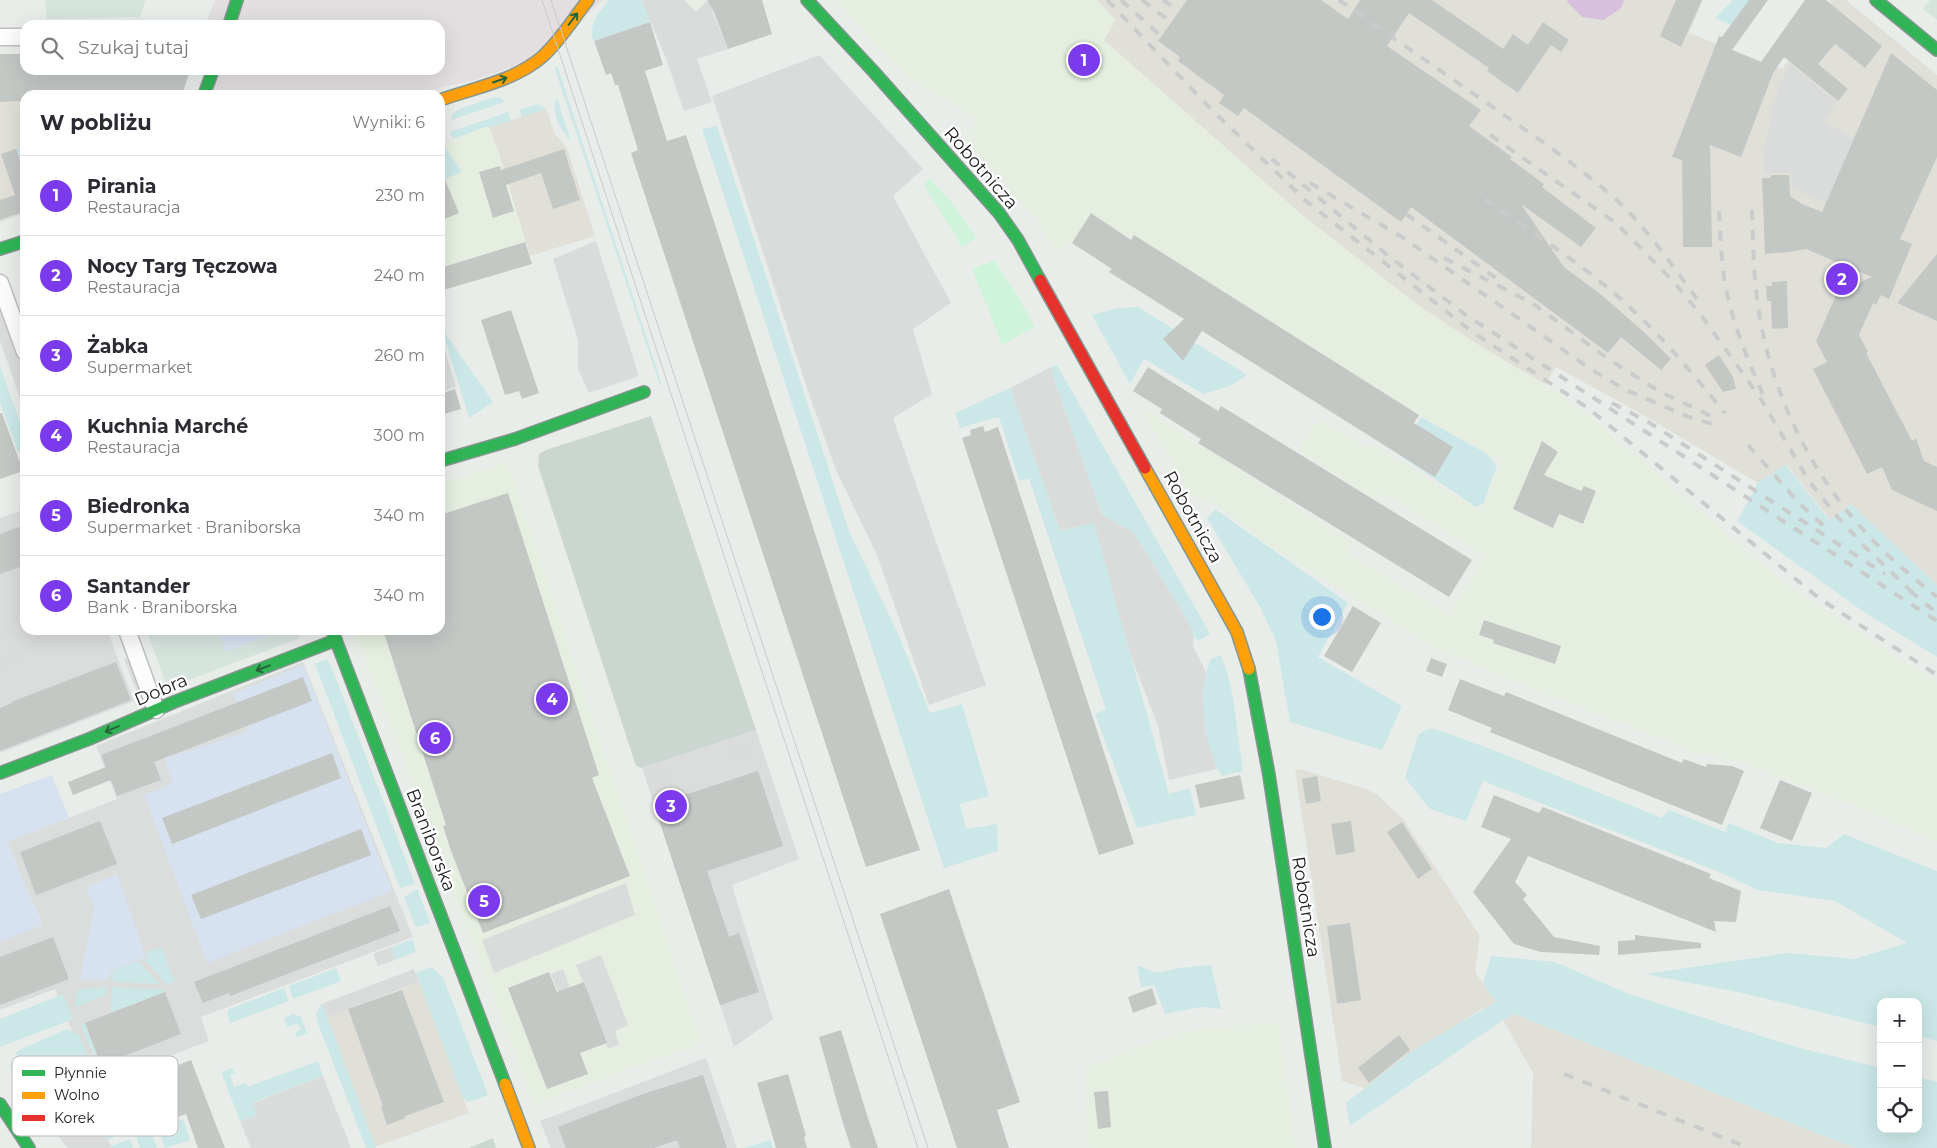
<!DOCTYPE html>
<html lang="pl">
<meta charset="utf-8">
<style>
body{margin:0;font-family:Montserrat,sans-serif;background:#f2f2f3;color:#2b2b33}
.controls{position:absolute;right:15px;bottom:15px;display:grid;overflow:hidden;border-radius:10px;box-shadow:0 5px 20px #0002}
.controls button{width:45px;height:45px;display:grid;place-items:center;padding:0;border:0;border-bottom:1px solid #e1e1e2;background:#fff;color:#2b2b33;font:25px sans-serif}
.you{position:absolute;left:1321px;top:616px;width:18px;height:18px;margin:-12px;border:4px solid #fff;border-radius:50%;background:#1a73e8;box-shadow:0 0 0 8px #1a73e833}
.badge{display:grid;place-items:center;width:32px;height:32px;border-radius:50%;background:#7c3aed;color:#fff;font-size:16px;font-weight:700}
.pin{position:absolute;translate:-50% -50%;border:2px solid #fff;box-shadow:0 1px 5px #0006}
.list{margin:0;padding:0;list-style:none}
h2{display:flex;justify-content:space-between;align-items:center;height:65px;margin:0;padding:0 20px;font-size:21px}
h2 small{font-size:16px;font-weight:400;color:#7c7c81}
.list li{display:grid;grid-template-columns:32px 1fr auto;gap:15px;align-items:center;box-sizing:border-box;height:80px;padding:0 20px;border-top:1px solid #e1e1e2}
.list b{display:block;font-size:19px;white-space:nowrap}
.list p{margin:0;font-size:16px;white-space:nowrap;color:#7c7c81}
.list em{font-size:16px;font-style:normal;color:#7c7c81}
.icon{flex:none;width:28px;height:28px;fill:none;stroke:currentColor;stroke-width:2;stroke-linecap:round;stroke-linejoin:round}
.map{position:relative;flex:none;width:1937px;height:1148px;overflow:hidden}
.search{position:absolute;background:#fff;box-shadow:0 5px 20px #0002;left:20px;top:20px;width:425px;height:55px;display:flex;align-items:center;gap:12px;box-sizing:border-box;padding:0 18px;border-radius:15px;color:#7c7c81;font-size:19px}
.panel{position:absolute;background:#fff;box-shadow:0 5px 20px #0002;left:20px;top:90px;width:425px;height:545px;border-radius:15px}
.map>svg:first-child{display:block}
.residential{fill:#dadddb}
.commercial{fill:#e5eee0}
.industrial{fill:#e0e0d9}
.education{fill:#d6e4de}
.religious{fill:#dadcdb}
.construction{fill:#cbd6d1}
.grass{fill:#cbe7e7}
.sand{fill:#d0f3dc}
.park{fill:#d7e2f0}
.plaza{fill:#e3dfe0}
.water{fill:#d6c0dd}
.building{fill:#c4c8c5}
.lines{fill:none;stroke-linecap:round;stroke-linejoin:round}
.street-casing{stroke:#bebfbe;stroke-width:19}
.fast-casing{stroke:#83968f;stroke-width:14}
.slow-casing{stroke:#83968f;stroke-width:14}
.jam-casing{stroke:#83968f;stroke-width:14}
.street{stroke:#fcfcfc;stroke-width:16}
.fast{stroke:#30b455;stroke-width:11}
.slow{stroke:#ff9f0a;stroke-width:11}
.jam{stroke:#e5322d;stroke-width:11}
.tram{stroke:#cacbcb;stroke-width:1}
.rail{stroke:#cacbcb;stroke-width:4;stroke-dasharray:10 10;stroke-linecap:butt}
.oneway{stroke:#276338}
.labels{text-anchor:middle;stroke-width:4.5;stroke-linejoin:round;paint-order:stroke}
.street-label{font-size:18px;fill:#202020;stroke:#fff}
.key{fill:#fff;stroke:#bcbcbc;stroke-width:1}
.key-label{font-size:14px;fill:#202020}
</style>
<div class="map">
<svg width="1937" height="1148" viewBox="0 0 1937 1148">
<rect width="100%" height="100%" fill="#e9edea"/>
<g class="residential">
<path d="M25,509V630H107L134,701L0,753V518Z"/>
<path d="M303,662L413,937L201,1017L209,1041L94,1085L55,989L0,1010V942L42,924L7,842L117,799L96,746Z"/>
<path d="M756,730L799,859L732,885L773,1019L734,1047L642,768Z"/>
<path d="M706,1058L737,1148H551L540,1121Z"/>
</g>
<g class="commercial">
<path d="M684,0H706L707,1L696,13Z"/>
<path d="M835,0H1097L1116,20L1104,40L1485,349L1545,384L1583,410L1782,581L1937,682V843L1868,812L1740,762L1693,752L1505,678L1431,646L1273,548L1216,505L1190,495L1139,405L1353,543L1347,552L1449,614L1484,556L1383,493L1377,501L1298,451L1318,417L1368,448L1371,443L1482,512L1501,461L1419,415L1134,236L1124,250L1123,235L1091,214L1072,243L1054,252L1037,220L964,140L977,120L913,80L893,63Z"/>
<path d="M488,126L499,153L532,264L440,291V145Z"/>
<path d="M507,462L513,476L702,1043L534,1105L354,630H440V484Z"/>
<path d="M1279,1024L1296,1148H1089L1084,1068L1141,1045L1194,1029L1215,1026Z"/>
</g>
<g class="industrial">
<path d="M1097,0H1703L1689,33L1782,69L1831,0H1846L1937,75V585L1851,504L1830,520L1787,465L1758,483L1645,416L1556,367L1545,384L1485,349L1418,305L1301,214L1104,40L1116,20Z"/>
<path d="M0,55L25,70H190L182,95H25V213L0,222Z"/>
<path d="M546,109L555,134L567,148L595,236L530,256L499,153L489,127Z"/>
<path d="M1300,769L1366,789L1376,794L1404,820L1480,936L1475,972L1496,1002L1478,1011L1364,1088L1342,1081L1295,770Z"/>
<path d="M420,982L469,1113L375,1147L327,1017Z"/>
<path d="M1514,1014L1855,1148H1531L1533,1073L1503,1020Z"/>
</g>
<g class="education">
<path d="M45,0H146L140,17L47,19Z"/>
<path d="M1930,0H1937V20L1923,9Z"/>
<path d="M146,630H297L300,638L168,688Z"/>
</g>
<g class="religious">
<path d="M641,0H684L696,12L707,1L710,5L728,49L697,59L712,102L684,111L665,56Z"/>
<path d="M819,55L923,169L893,196L951,303L913,329L932,394L893,418L986,685L929,705L877,555L836,470L809,394L712,96Z"/>
<path d="M1791,64L1836,103L1825,122L1854,139L1826,203L1792,188L1791,173H1764L1763,158L1772,111L1777,93L1785,72Z"/>
<path d="M596,241L639,376L589,393L578,369V340L553,259Z"/>
<path d="M0,303L25,373V412L0,341Z"/>
<path d="M440,334L456,387L440,392Z"/>
<path d="M1051,367L1053,377L1102,515L1134,533L1192,628L1194,637L1193,646L1206,672L1203,694L1205,730L1217,769L1169,780L1158,726L1125,641L1094,523L1060,531L1010,388Z"/>
<path d="M22,649L26,661L3,669L0,657Z"/>
<path d="M135,654L148,691L138,695L124,659Z"/>
<path d="M747,741L751,754L729,761L725,749Z"/>
<path d="M667,768L671,780L650,787L646,775Z"/>
<path d="M626,883L635,915L494,973L482,940Z"/>
<path d="M391,947L395,960L378,966L373,954Z"/>
<path d="M601,955L628,1025L615,1031L619,1044L608,1049L576,965Z"/>
<path d="M414,969L419,982L327,1017L321,1004Z"/>
<path d="M563,969L571,989L559,994L551,974Z"/>
<path d="M323,1076L351,1148H251L240,1121L257,1115L253,1103Z"/>
<path d="M37,1080L77,1095L113,1148H67L25,1088Z"/>
</g>
<g class="construction">
<path d="M651,416L756,730L642,768L636,766L538,466L539,454L546,450Z"/>
<path d="M493,1138L496,1148H469Z"/>
</g>
<g class="grass">
<path d="M609,0H641L650,22L594,41C587,25 600,12 609,0Z"/>
<path d="M1733,0H1749L1732,26L1715,18Z"/>
<path d="M556,66L558,68L662,385H660L555,69Z"/>
<path d="M495,97L501,98L505,102L451,120L453,114L459,109Z"/>
<path d="M556,98L558,101L571,141C560,129 551,114 556,98Z"/>
<path d="M538,104L546,109L522,117L520,110Z"/>
<path d="M508,112L511,121L489,127L488,126L453,139L450,132Z"/>
<path d="M717,126L849,531L898,634L930,713L962,704L989,796L960,804L966,829L997,824L998,851L944,868L702,129Z"/>
<path d="M443,144L462,172L440,181V145Z"/>
<path d="M25,147V175L16,149Z"/>
<path d="M1138,307L1247,375L1230,386L1203,394L1144,359L1130,384L1092,315L1119,308Z"/>
<path d="M442,329L493,402L469,418Z"/>
<path d="M1057,365L1210,634L1198,641L1194,637L1192,628L1134,533L1102,515L1053,377L1051,367Z"/>
<path d="M0,366L25,437V450L18,452L0,403Z"/>
<path d="M1010,388L1060,531L1094,523L1169,794L1190,788L1196,815L1137,828L1095,714L1106,709L1029,479L1019,480L999,417L960,428L955,413Z"/>
<path d="M1421,417L1487,454L1497,466L1483,504L1476,507L1399,455Z"/>
<path d="M1786,465L1829,520L1851,504L1937,585V657L1864,612L1737,521L1758,483Z"/>
<path d="M1215,509L1348,603L1318,657L1402,706L1382,750L1290,722L1276,641L1260,607L1207,518Z"/>
<path d="M1218,656H1221L1227,672L1232,693L1243,771L1222,776C1216,768 1214,760 1211,751C1202,721 1199,689 1211,659Z"/>
<path d="M327,659L335,676L415,884L400,888L315,664Z"/>
<path d="M1427,729H1435L1488,748L1662,818L1669,810L1725,832L1729,823L1778,843L1826,848L1844,834L1937,871V1041L1918,1036V1002H1881V1027L1742,993L1645,974L1789,953L1854,959L1907,943L1835,901L1758,890L1712,869L1483,781L1466,821L1430,809L1405,778L1418,735Z"/>
<path d="M417,889L430,923L418,927L415,926L404,897Z"/>
<path d="M411,940H413L416,952L395,960L391,947Z"/>
<path d="M161,947L175,982L166,984L145,960L148,959L146,952Z"/>
<path d="M1491,956L1555,962L1629,994L1796,1047L1881,1068V1129H1918V1077L1937,1082V1148H1855L1514,1014L1503,1020L1350,1126L1346,1103L1412,1051L1496,1002L1483,983Z"/>
<path d="M136,962H139L160,984L115,982L111,977L114,970Z"/>
<path d="M1137,965L1156,973L1179,968L1211,965L1221,1009L1201,1007L1165,1014L1154,985L1141,987Z"/>
<path d="M431,967L443,977L488,1095L469,1102L463,1098L416,973Z"/>
<path d="M336,968L341,981L293,999L289,986Z"/>
<path d="M105,987L107,988L106,995L75,1007L77,990Z"/>
<path d="M112,987L164,990L165,992L111,1013Z"/>
<path d="M284,988L289,1001L230,1023L227,1013L229,1009Z"/>
<path d="M63,994L73,1017L71,1020L0,1047V1019Z"/>
<path d="M321,1004L327,1017L376,1148H366L317,1021L316,1014Z"/>
<path d="M293,1014L301,1017L307,1033L297,1037L295,1032L301,1030L298,1023L287,1027L284,1018Z"/>
<path d="M85,1023L101,1065L98,1066L82,1028L81,1025Z"/>
<path d="M67,1029L76,1034L78,1033L95,1074L94,1078L89,1081L16,1055L17,1051Z"/>
<path d="M318,1061L323,1076L253,1102L257,1115L240,1121L221,1072L232,1068L235,1073L230,1075L234,1087L246,1083L247,1087Z"/>
<path d="M12,1062L116,1099L129,1131L107,1140L77,1095L37,1081L25,1088L10,1066Z"/>
<path d="M183,1119L190,1140L165,1148L158,1129Z"/>
<path d="M151,1132L157,1148H140L136,1137Z"/>
<path d="M130,1139L133,1148H113L111,1146Z"/>
<path d="M770,1140L773,1148H744Z"/>
</g>
<g class="sand">
<path d="M929,178L950,200L977,238L962,247L924,185Z"/>
<path d="M994,260L1016,293L1035,327L1002,345L972,269Z"/>
</g>
<g class="park">
<path d="M218,630H284L226,652Z"/>
<path d="M303,665L392,891L207,963L144,795L173,783L155,734L165,730L173,756L248,731L233,694Z"/>
<path d="M52,775L69,818L7,842L42,925L0,942V794Z"/>
<path d="M117,874L146,957L112,970L108,980L80,979L94,908L86,887Z"/>
</g>
<path class="plaza" d="M215,0H603L539,58L472,81L406,95H217L200,70H440V25H205Z"/>
<path class="water" d="M1567,0H1624L1621,8L1604,20L1582,17L1568,3Z"/>
<g class="building">
<path d="M707,0H762L772,34L728,49L714,12Z"/>
<path d="M1187,0H1321L1348,19L1360,0H1432L1503,49L1513,34L1528,45L1543,22L1569,40L1561,52L1551,45L1518,93L1487,71L1489,68L1409,13L1387,46L1481,110L1469,126L1512,157L1510,159L1544,184L1542,187L1596,228L1581,247L1521,204L1564,267L1603,296L1646,334L1671,359L1661,370L1621,337L1608,353L1411,207L1401,222L1244,108L1238,116L1219,103L1224,95L1178,61L1180,57L1158,41Z"/>
<path d="M1676,0H1702L1681,47L1660,36Z"/>
<path d="M1749,0H1768L1732,50L1761,62L1805,0H1826L1882,46L1865,68L1835,44L1818,64L1848,89L1838,101L1784,57L1773,73L1741,157L1710,145L1712,247H1683L1682,160L1672,157L1719,36L1722,37Z"/>
<path d="M650,22L663,65L645,71L667,141L686,135L878,728L920,850L866,867L631,153L638,150L618,85H615L611,73L606,75L594,41Z"/>
<path d="M1891,53L1937,90V157L1900,239L1912,244L1889,299L1881,295L1876,305L1873,303L1859,335L1868,352L1866,353L1912,441L1916,438L1924,461L1937,467V511L1892,490L1882,467L1867,474L1813,369L1827,362L1816,341L1836,295L1844,289L1872,277L1806,249L1789,252L1765,254L1762,178H1771V175H1789L1790,196L1802,204L1822,212Z"/>
<path d="M0,54H25V70H190L182,95H25V101L0,102Z"/>
<path d="M16,149L25,175V218L22,219L20,213L0,220V200L15,195L1,154Z"/>
<path d="M564,149L580,200L553,209L541,173L506,185L514,211L493,218L479,172L500,166L501,170Z"/>
<path d="M440,168L459,213L440,221Z"/>
<path d="M1091,213L1131,240L1134,235L1419,415L1414,423L1453,447L1435,477L1202,331L1183,361L1163,339L1184,319L1109,272L1112,269L1072,243Z"/>
<path d="M525,242L532,264L440,291V268Z"/>
<path d="M1937,254V321L1897,303Z"/>
<path d="M1787,281L1788,328L1772,329L1771,301H1767L1766,286H1772V282Z"/>
<path d="M511,310L539,393L522,399L519,391L505,395L481,320Z"/>
<path d="M1719,355L1733,377L1736,389L1723,392L1705,365Z"/>
<path d="M1148,367L1218,411L1221,406L1472,560L1449,597L1198,443L1201,439L1160,413L1162,409L1133,391Z"/>
<path d="M455,389L461,409L444,414L440,401V394Z"/>
<path d="M0,413H2L23,471L0,479Z"/>
<path d="M983,426L985,432L998,427L1134,844L1099,855L962,438L971,435L970,430Z"/>
<path d="M1542,441L1558,452L1544,475L1581,491L1584,486L1596,491L1583,524L1559,514L1553,528L1513,509Z"/>
<path d="M508,493L599,775L592,778L630,876L483,933L451,851L443,826L446,825L383,630H440V515Z"/>
<path d="M25,525V565L0,574V534Z"/>
<path d="M1353,606L1381,623L1352,672L1324,656Z"/>
<path d="M1484,620L1561,646L1555,664L1493,643L1494,640L1479,635Z"/>
<path d="M1431,658L1447,664L1442,677L1426,671Z"/>
<path d="M116,662L131,700L0,751V708L12,703L11,702Z"/>
<path d="M303,677L312,701L154,762L161,780L117,796L111,780L73,795L68,782L106,767L101,755Z"/>
<path d="M1460,679L1504,696L1506,692L1682,763L1684,759L1706,767L1707,764L1732,766L1744,771L1722,825L1490,732L1492,728L1448,710Z"/>
<path d="M332,753L341,778L172,844L162,818Z"/>
<path d="M758,771L783,846L707,871L729,937L739,933L759,992L720,1005L654,805Z"/>
<path d="M1240,775L1245,799L1200,808L1195,785Z"/>
<path d="M1317,776L1321,801L1306,804L1302,779Z"/>
<path d="M1780,780L1812,793L1792,841L1760,828Z"/>
<path d="M1494,795L1539,813L1543,807L1711,874L1709,878L1741,891L1736,922L1714,921L1716,932L1528,856L1515,882L1527,895L1523,899L1554,937L1600,946L1599,955L1541,952L1514,944L1473,892L1511,839L1481,827Z"/>
<path d="M100,821L117,864L36,895L20,852Z"/>
<path d="M1351,821L1355,852L1336,855L1331,824Z"/>
<path d="M1402,822L1432,869L1418,879L1387,832Z"/>
<path d="M361,829L371,855L201,919L191,895Z"/>
<path d="M949,889L1020,1102L997,1110L1009,1148H957L880,914Z"/>
<path d="M390,906L400,931L230,996L229,993L203,1003L194,982Z"/>
<path d="M1350,923L1361,1000L1337,1004L1327,926Z"/>
<path d="M1635,935L1701,943V948L1618,955V941L1635,940Z"/>
<path d="M53,937L69,979L0,1005V957Z"/>
<path d="M549,972L557,992L584,982L607,1043L580,1053L588,1074L547,1089L508,988Z"/>
<path d="M1152,988L1157,1004L1133,1013L1128,997Z"/>
<path d="M402,990L444,1102L405,1116V1118L387,1125L381,1107L383,1106L348,1009Z"/>
<path d="M165,992L181,1034L101,1065L85,1023Z"/>
<path d="M841,1030L866,1112L878,1148H851L842,1120L819,1037Z"/>
<path d="M1399,1035L1410,1050L1369,1083L1358,1068Z"/>
<path d="M191,1060L206,1099L225,1148H198L186,1114L149,1127L135,1091L132,1083Z"/>
<path d="M788,1074L806,1136L804,1137L807,1148H776L757,1083Z"/>
<path d="M703,1075L727,1148H680L677,1140L654,1148H566L558,1127L643,1094Z"/>
<path d="M1108,1091L1111,1127L1098,1129L1094,1092Z"/>
</g>
<g class="lines">
<defs>
<g id="street">
<path d="M0,37H25"/>
<path d="M0,283L25,352"/>
<path d="M127,630L156,710"/>
</g>
<g id="fast">
<path d="M807,0L874,72L999,213L1018,240L1040,280"/>
<path d="M1876,0L1937,50"/>
<path d="M229,25L237,0"/>
<path d="M204,95L213,70"/>
<path d="M0,249L25,241"/>
<path d="M440,461L515,439L644,392"/>
<path d="M332,630L505,1084"/>
<path d="M1249,669L1269,775L1325,1148"/>
<path d="M0,773L89,739L174,702L336,640"/>
<path d="M0,1104L29,1148"/>
</g>
<g id="slow">
<path d="M440,100C474,88 514,81 542,57C560,41 573,19 588,0"/>
<path d="M1145,468L1237,632L1249,669"/>
<path d="M505,1084L529,1148"/>
</g>
<path id="jam" d="M1040,280L1145,468"/>
</defs>
<use href="#street" class="street-casing"/>
<use href="#fast" class="fast-casing"/>
<use href="#slow" class="slow-casing"/>
<use href="#jam" class="jam-casing"/>
<use href="#street" class="street"/>
<use href="#fast" class="fast"/>
<use href="#slow" class="slow"/>
<use href="#jam" class="jam"/>
<g class="tram">
<path d="M542,0L918,1148"/>
<path d="M551,0L928,1148"/>
</g>
<g class="rail">
<path d="M1107,0L1210,108L1306,201L1471,331L1588,408L1820,599L1937,675"/>
<path d="M1121,0L1161,36"/>
<path d="M1142,0L1171,22"/>
<path d="M1163,0L1179,11"/>
<path d="M1339,0L1547,145C1575,166 1604,187 1628,211C1653,238 1675,269 1697,299"/>
<path d="M1490,135L1616,223L1673,281L1701,315L1759,396L1809,481L1836,515L1865,547L1914,594"/>
<path d="M1272,159L1391,258L1466,315L1937,621"/>
<path d="M1310,183L1402,237L1592,370L1626,390L1689,417L1716,425"/>
<path d="M1485,199C1532,233 1583,264 1625,303C1662,336 1693,374 1725,413"/>
<path d="M1752,210C1753,251 1754,294 1763,334C1778,404 1812,472 1859,525C1882,552 1910,575 1937,597"/>
<path d="M1719,211C1721,241 1721,272 1729,302C1737,334 1750,365 1763,395"/>
<path d="M1406,214L1500,281"/>
<path d="M1444,258L1532,303L1607,358L1657,390L1717,419"/>
<path d="M1612,403L1650,423L1885,574"/>
<path d="M1748,445L1798,502L1827,529"/>
<path d="M1910,591L1937,613"/>
<path d="M1564,1074L1749,1148"/>
</g>
</g>
<defs><path id="oneway-shaft" d="M-6 0H5M1.5-3L5.5 0L1.5 3" fill="none" stroke-width="1.6" stroke-linecap="round" stroke-linejoin="round" transform="scale(1.25)"/></defs>
<g class="oneway">
<use href="#oneway-shaft" transform="translate(573 19) rotate(-53)"/>
<use href="#oneway-shaft" transform="translate(500 80) rotate(-19)"/>
<use href="#oneway-shaft" transform="translate(263 668) rotate(159)"/>
<use href="#oneway-shaft" transform="translate(112 729) rotate(157)"/>
</g>
<g class="labels">
<g class="street-label">
<text transform="translate(981 168) rotate(49)" y="6">Robotnicza</text>
<text transform="translate(1193 517) rotate(61)" y="6">Robotnicza</text>
<text transform="translate(161 690) rotate(-23)" y="6">Dobra</text>
<text transform="translate(431 840) rotate(69)" y="6">Braniborska</text>
<text transform="translate(1306 907) rotate(81)" y="6">Robotnicza</text>
</g>
</g>
<rect x="12" y="1056" width="166" height="80" rx="8" class="key"/>
<rect x="22" y="1070" width="23" height="6" fill="#30b455"/>
<rect x="22" y="1092" width="23" height="7" fill="#ff9f0a"/>
<rect x="22" y="1115" width="23" height="6" fill="#e5322d"/>
<g class="key-label">
<text x="54" y="1078">Płynnie</text>
<text x="54" y="1100">Wolno</text>
<text x="54" y="1123">Korek</text>
</g>
</svg>
<div class="controls">
<button>+</button>
<button>−</button>
<button><svg class="icon" aria-label="locate" viewBox="0 0 24 24"><circle cx="12" cy="12" r="6"/><path d="M12 2v4M12 18v4M2 12h4M18 12h4"/></svg></button>
</div>
<div class="you"></div>
<div class="pin badge" style="left:1084px;top:60px">1</div>
<div class="pin badge" style="left:1842px;top:279px">2</div>
<div class="pin badge" style="left:671px;top:806px">3</div>
<div class="pin badge" style="left:552px;top:699px">4</div>
<div class="pin badge" style="left:484px;top:901px">5</div>
<div class="pin badge" style="left:435px;top:738px">6</div>
<div class="search"><svg class="icon" aria-label="search" viewBox="0 0 24 24"><circle cx="10" cy="10" r="6"/><path d="M15 15l6 6"/></svg>Szukaj tutaj</div>
<section class="panel">
<h2>W pobliżu<small>Wyniki: 6</small></h2>
<ul class="list">
<li><span class="badge">1</span><div><b>Pirania</b><p>Restauracja</p></div><em>230 m</em></li>
<li><span class="badge">2</span><div><b>Nocy Targ Tęczowa</b><p>Restauracja</p></div><em>240 m</em></li>
<li><span class="badge">3</span><div><b>Żabka</b><p>Supermarket</p></div><em>260 m</em></li>
<li><span class="badge">4</span><div><b>Kuchnia Marché</b><p>Restauracja</p></div><em>300 m</em></li>
<li><span class="badge">5</span><div><b>Biedronka</b><p>Supermarket · Braniborska</p></div><em>340 m</em></li>
<li><span class="badge">6</span><div><b>Santander</b><p>Bank · Braniborska</p></div><em>340 m</em></li>
</ul>
</section>
</div>
